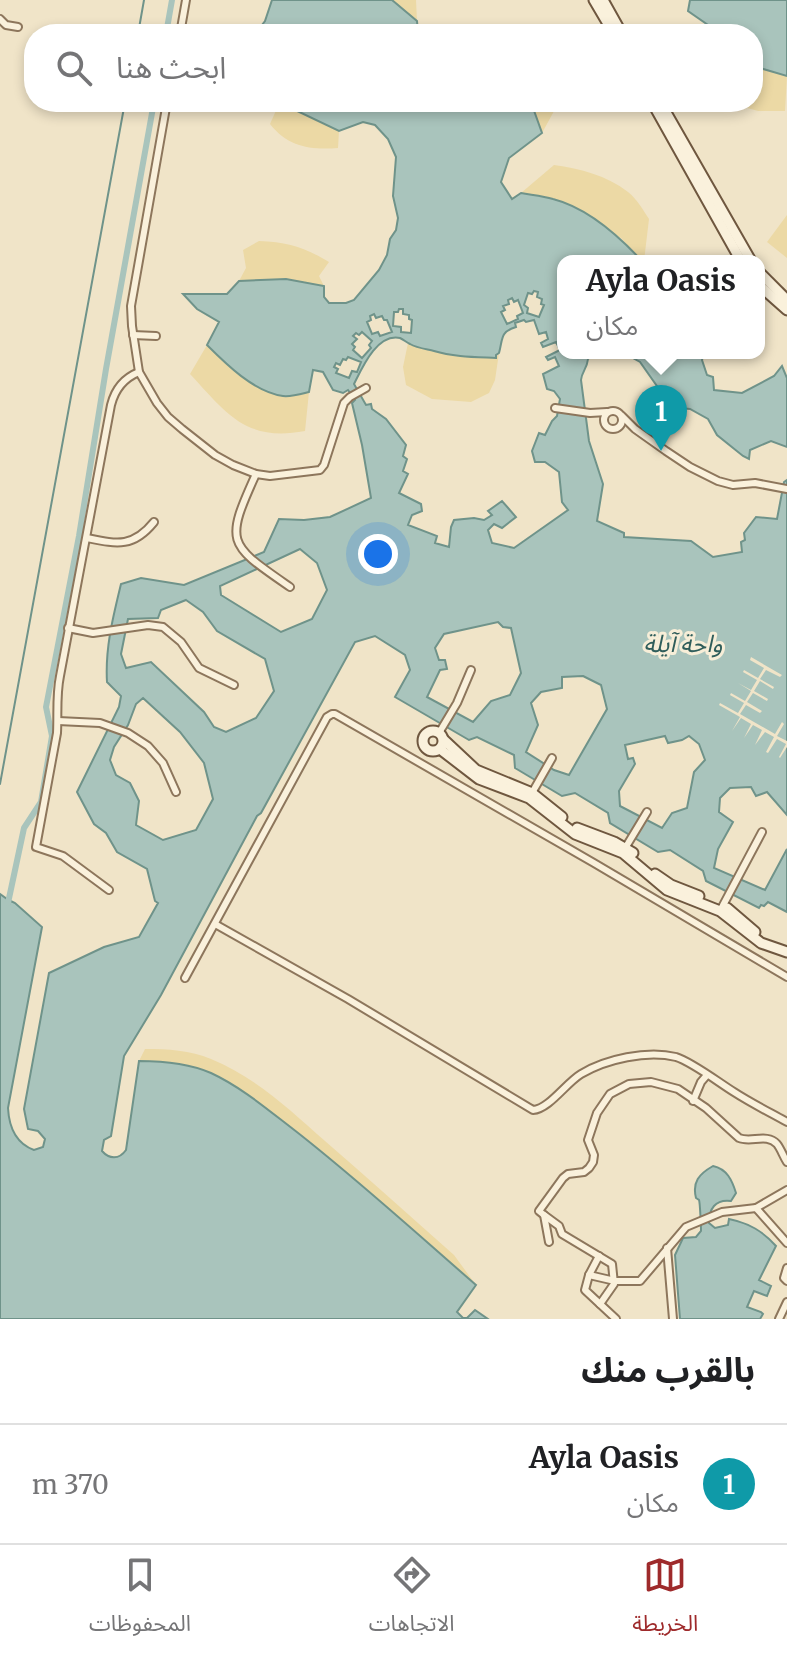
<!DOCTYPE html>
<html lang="ar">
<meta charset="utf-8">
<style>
body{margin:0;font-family:Merriweather,"Noto Sans Arabic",serif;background:#f2f2f2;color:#202124;direction:rtl}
.you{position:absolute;left:378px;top:554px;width:28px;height:28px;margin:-20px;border:6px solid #fff;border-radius:50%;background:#1a73e8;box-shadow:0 0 0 12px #1a73e833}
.badge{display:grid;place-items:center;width:52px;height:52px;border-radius:50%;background:#9e2a2b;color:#fff;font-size:26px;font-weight:700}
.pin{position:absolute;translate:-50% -66px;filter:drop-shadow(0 2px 4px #0008)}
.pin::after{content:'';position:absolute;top:42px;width:28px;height:24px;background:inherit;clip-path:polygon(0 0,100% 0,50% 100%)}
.popup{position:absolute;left:557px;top:255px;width:208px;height:104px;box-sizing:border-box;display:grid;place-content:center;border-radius:16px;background:#fff;filter:drop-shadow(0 2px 6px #0005);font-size:26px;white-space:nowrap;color:#757577}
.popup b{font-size:30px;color:#202124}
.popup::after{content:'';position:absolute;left:50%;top:100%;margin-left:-16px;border:16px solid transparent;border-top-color:#fff}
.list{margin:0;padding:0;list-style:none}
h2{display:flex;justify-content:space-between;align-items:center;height:104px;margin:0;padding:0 32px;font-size:34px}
h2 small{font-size:26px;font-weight:400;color:#757577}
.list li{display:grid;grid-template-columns:52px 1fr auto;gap:24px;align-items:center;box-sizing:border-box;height:120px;padding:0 32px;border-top:2px solid #e0e0e0}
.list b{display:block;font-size:30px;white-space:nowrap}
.list p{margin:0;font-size:26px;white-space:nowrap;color:#757577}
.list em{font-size:26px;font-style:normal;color:#757577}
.icon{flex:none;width:44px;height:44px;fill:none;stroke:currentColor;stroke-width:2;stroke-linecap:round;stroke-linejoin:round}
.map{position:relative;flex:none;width:787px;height:1319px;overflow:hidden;direction:ltr}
.search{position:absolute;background:#fff;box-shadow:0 4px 12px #0003;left:24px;right:24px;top:24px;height:88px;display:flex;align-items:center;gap:20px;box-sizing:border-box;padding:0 28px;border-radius:32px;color:#757577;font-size:30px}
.sheet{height:224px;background:#fff}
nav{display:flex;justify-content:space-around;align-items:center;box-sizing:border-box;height:112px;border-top:2px solid #e0e0e0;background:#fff;font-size:22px;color:#757577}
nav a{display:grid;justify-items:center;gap:4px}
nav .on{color:#9e2a2b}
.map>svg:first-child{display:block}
.sand{fill:#ecd9a5}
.water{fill:#a9c4bc;stroke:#6f938a;stroke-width:2;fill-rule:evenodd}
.pier{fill:#f0e4c8}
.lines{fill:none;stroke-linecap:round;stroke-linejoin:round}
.stream{stroke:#6f938a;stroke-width:2}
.canal{stroke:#a9c4bc;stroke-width:6}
.street-casing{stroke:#8d765c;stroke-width:10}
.secondary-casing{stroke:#6f573f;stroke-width:13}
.street{stroke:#faf1dc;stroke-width:6}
.secondary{stroke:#faf1dc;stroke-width:9}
.labels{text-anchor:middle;stroke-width:6;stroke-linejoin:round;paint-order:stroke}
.water-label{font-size:24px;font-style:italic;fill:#2f5d5a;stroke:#f7eed8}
</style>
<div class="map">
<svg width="787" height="1319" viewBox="0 0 787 1319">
<rect width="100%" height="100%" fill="#f0e4c8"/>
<g class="sand">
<path d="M392,0H416L417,21Z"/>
<path d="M753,66L787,76L785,111H758L726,102H753Z"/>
<path d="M529,102H559L542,133L532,106Z"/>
<path d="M278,106L291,108L339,131L338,148C310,150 288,147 270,124Z"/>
<path d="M554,165C581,169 606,175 628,192C637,199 643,210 649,219L644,261H642L621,238L521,193Z"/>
<path d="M787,215V258L767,242Z"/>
<path d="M259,241C288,242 304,247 329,262L319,276L324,286L286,279L239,281L246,268L243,250Z"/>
<path d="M408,343C437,352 465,357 496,358L499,353L495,380L489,393L471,402L432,399L406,385L403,367Z"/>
<path d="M207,345C226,364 254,392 283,396C291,397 301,394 309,392L305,431C246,442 227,414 190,374Z"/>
<path d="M145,1049C168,1049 190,1050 211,1059C255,1077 290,1110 325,1141C369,1179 411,1217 454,1255L476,1285C414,1231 353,1175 288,1125C264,1107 240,1086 211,1073C188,1064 164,1061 139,1061Z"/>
</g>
<g class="water">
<path d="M272,0H392L417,21L418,33L255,34L265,21Z"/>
<path d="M690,0H787V76L753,66V34H707L708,25L688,11Z"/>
<path d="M276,102H529L532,105L542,133L509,158L501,182L512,199L521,193C532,195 543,196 553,199C588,208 618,235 642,261H563V353H595L588,359C587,369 582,371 581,380L589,441L603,484L597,521L624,533V537L691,541L713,557L742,552L741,542L745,540L744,533L756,517L777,519L784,482L787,480V815L767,792L756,796L751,787L730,788L720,798L719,812L733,822L718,849L714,868L765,890L787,849V912L768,902L764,906L761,905L759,908L706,881L703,871L670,850L658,852L610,823L608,813L575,793L562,796L515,768L514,755L477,737L469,740L395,697L410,670L405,655L375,636L355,642L261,813L257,816L161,995L124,1056L111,1136L104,1140L102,1151C109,1159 119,1160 126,1150L139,1061C164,1061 188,1063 211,1073C241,1087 267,1109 293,1129C356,1178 415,1232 476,1285L457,1312L463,1318H467L475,1310L488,1319H0V894L7,899V902L10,903L11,901L15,903L42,927L8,1108C9,1127 15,1143 34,1150L43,1147L45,1139L38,1131L28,1129L24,1109L49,973L104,947L139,937L158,903L155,901L147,869L117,852L106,833L94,824L77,792L119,707L121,696L107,682C105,648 113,617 121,584L141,578L184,585L264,552L279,519L304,520L330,517L371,498L362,445L352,403L355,400L348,390L343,393L333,390L323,372L313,370L309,392C301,394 291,397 283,396C254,392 226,364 207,345L219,322L197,309L183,294H227L239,281L286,279L324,286V297L329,303H346L354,300L379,270L387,255L390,239L396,230L398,218L393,196L396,157L388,139L375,125L363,122L339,131L291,108L278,106ZM534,291L538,292L537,297L542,299L541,304L544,305L539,317L527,313L528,308L524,305L528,293L532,294ZM512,298L514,302L518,300L523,313L517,316L518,319L507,324L501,312L505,310L503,306L509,304L508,300ZM399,309H403V314L409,315V319L412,320L411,333L401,332V327L393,326L394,312H398ZM374,314L376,318L382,316L384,320H387L392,332L380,336L378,332L372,334L367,322L371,320L370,316ZM524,320L526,322L534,320L539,334L546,332L548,339L541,343L543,347L556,342L560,350L546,357L548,360L555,357L559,366L543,374L547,389L554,391L560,399L557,416L552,421L545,435L539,433L532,451L535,462H545L559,472L562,502L568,510L514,548L492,543L488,530L494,524L502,528L516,517L502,501L488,511L492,515L484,520L474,518L454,520L451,527L449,547L435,543L437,536L408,525L412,515L422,511L421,504L399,493L408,474L403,471L407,459L403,456L406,445L386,419L372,409L371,404L366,405L354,384C362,368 377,333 400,338C404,340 406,342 410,344C417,348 426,349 434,351C454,357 476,357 496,358V355L499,353C503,338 500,332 516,327L515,323ZM362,332L372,341L369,345L371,348L362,358L353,350L355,347L352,344L357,339L353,336L356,333L359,335ZM348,357L361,362L357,372L352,371L349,378L336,373L338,369L334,367L336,363L340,365L343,359L346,360ZM300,549L317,563L327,590L312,619L281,632L221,595L220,586ZM186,600L203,612L217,631L265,659L274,691L256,718L226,732L214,727L204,712L151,662L126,668L121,654L128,619L158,618L161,610ZM498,622L503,627L511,628L521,673L510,695L491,701L473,722L427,697L440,670L447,669L445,660H439L435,648L444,634ZM583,676L601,685L607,709L569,775L554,770L526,752L538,725L531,703L541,692L562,688V677ZM143,698L180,732L204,763L213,799L196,830L163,840L136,825L139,801L130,783L116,775L110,760L114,747L128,725L136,704ZM665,736L668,743L682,740L689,736L699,744L705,760L694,772L687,808L672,813L662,828L620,806L619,791L635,764L633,758L628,759L625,745Z"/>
<path d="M624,353H704L702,360L707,375L713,377L714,390L742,393L774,376L782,366L787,378V447L771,441L750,450L749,459L743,456L717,435L708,419L690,409L659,406L655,404L659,389L640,362Z"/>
<path d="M713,1166C727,1169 732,1180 736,1193L731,1201C715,1199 709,1209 709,1223L715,1228L728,1225L729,1219C749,1223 763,1231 776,1246L759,1280L771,1286L767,1296L754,1291L747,1307L761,1312L763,1314L760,1319H680L675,1255L683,1238L696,1237L701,1231C701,1227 700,1202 699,1200L696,1198C692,1182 699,1174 713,1166Z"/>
</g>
<path class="pier" d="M751,657L782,675L780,677L766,670L760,679L774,687L773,689L760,681L754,691L768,699L767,701L753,693L747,702L762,711L760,713L746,705L740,714L775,734L782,722L784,724L777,736L787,741V747L780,758L779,757L786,744L777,739L768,753L766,752L774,737L765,732L755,745L762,730L753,725L744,738L751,724L741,718L732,731L740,717L719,705L720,703L738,713L744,703L730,695L731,693L745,701L751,691L738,683L751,690L757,680L743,672L744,670L758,678L764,668L750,660Z"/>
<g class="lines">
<g class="stream">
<path d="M138,34L144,0"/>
<path d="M0,784L125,102"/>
</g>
<g class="canal">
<path d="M166,34L172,0"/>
<path d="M8,903L24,828L41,802L52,736L46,707L79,536L106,369L154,102"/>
</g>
<defs>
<g id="street">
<path d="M0,19L6,25L18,27"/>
<path d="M180,34L186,0"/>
<path d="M167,102L131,306L132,326L139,372L157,403L168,417L182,429L215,455L233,465L256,474L270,476L320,470L324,465L344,403L350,397L366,388"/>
<path d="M133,335L156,336"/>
<path d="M555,408L590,413L607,412"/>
<circle cx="613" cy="420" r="9"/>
<path d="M622,416L635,429L666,451L690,467L718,481L733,485L755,483L787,489"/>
<path d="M256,474C224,544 228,544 290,587"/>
<path d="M87,538C117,544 133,548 154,522"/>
<path d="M68,628L93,633L148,625L163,627L181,642L199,668L234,685"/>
<path d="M58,721L100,723L128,733L148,746L163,763L176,792"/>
<path d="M439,733L457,703L471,670"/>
<path d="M532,793L552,758"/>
<path d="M624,850L647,812"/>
<path d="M109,890L63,856L36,847L57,733C58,714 56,695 60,676L111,405C115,389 124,378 139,372"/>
<path d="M720,911L762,832"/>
<path d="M215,924L348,999L533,1110C549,1109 566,1083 581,1074C606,1059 647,1050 676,1057C692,1062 718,1082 734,1092C751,1103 769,1112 787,1122"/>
<path d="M185,978L327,717L332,714H335L594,863L787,977"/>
<path d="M693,1101L701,1082L707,1075"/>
<path d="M787,1190L756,1208L787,1243"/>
<path d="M544,1215L559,1226L562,1234L612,1264L614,1284L600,1304"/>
<path d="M549,1242L544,1215L539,1211L563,1178L568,1174L584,1172L589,1168L593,1162L594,1155L588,1140L597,1113L610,1094L629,1084L651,1082L678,1089L706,1108L739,1138C751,1143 767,1133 777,1144C781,1149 783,1156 787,1162"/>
<path d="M667,1248L673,1319"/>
<path d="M599,1256L589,1275L585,1290L616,1319"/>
<path d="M787,1268L784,1278L787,1281"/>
<path d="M589,1275L615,1281H640L686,1227L722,1212L756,1208"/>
<path d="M779,1319L787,1302"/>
</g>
<g id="secondary">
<path d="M594,0L614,34"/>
<path d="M603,0L622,34"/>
<path d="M652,102L741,261"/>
<path d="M660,102L751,261"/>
<path d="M759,272L787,300"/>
<path d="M759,285L787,310"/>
<circle cx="433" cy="741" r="10"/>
<path d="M444,740L476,770L532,793L562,817"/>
<path d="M440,749L479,779L529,798L575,834L623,853L667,890L720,911L761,943L787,952"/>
<path d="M577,828L614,842L633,853"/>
<path d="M655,874L671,885L699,896"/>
<path d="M727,908L755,932"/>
</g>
</defs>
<use href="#street" class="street-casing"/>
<use href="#secondary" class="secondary-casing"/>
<use href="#street" class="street"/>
<use href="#secondary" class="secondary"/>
</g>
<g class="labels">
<g class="water-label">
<text x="683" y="652">واحة آيلة</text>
</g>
</g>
</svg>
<div class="you"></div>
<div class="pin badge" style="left:661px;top:451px;background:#0f9aa8">1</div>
<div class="popup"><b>Ayla Oasis</b>مكان</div>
<div class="search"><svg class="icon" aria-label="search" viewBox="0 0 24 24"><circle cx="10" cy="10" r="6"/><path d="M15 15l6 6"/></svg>ابحث هنا</div>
</div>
<section class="sheet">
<h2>بالقرب منك<small></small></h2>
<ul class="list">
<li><span class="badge" style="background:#0f9aa8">1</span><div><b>Ayla Oasis</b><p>مكان</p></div><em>370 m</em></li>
</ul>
</section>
<nav>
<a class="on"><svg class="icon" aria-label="map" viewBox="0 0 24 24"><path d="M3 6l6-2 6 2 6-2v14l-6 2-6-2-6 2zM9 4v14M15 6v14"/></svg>الخريطة</a>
<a><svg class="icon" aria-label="directions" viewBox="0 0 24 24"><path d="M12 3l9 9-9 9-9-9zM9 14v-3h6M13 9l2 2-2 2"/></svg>الاتجاهات</a>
<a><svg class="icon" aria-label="saved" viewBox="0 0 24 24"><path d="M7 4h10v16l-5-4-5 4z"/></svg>المحفوظات</a>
</nav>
